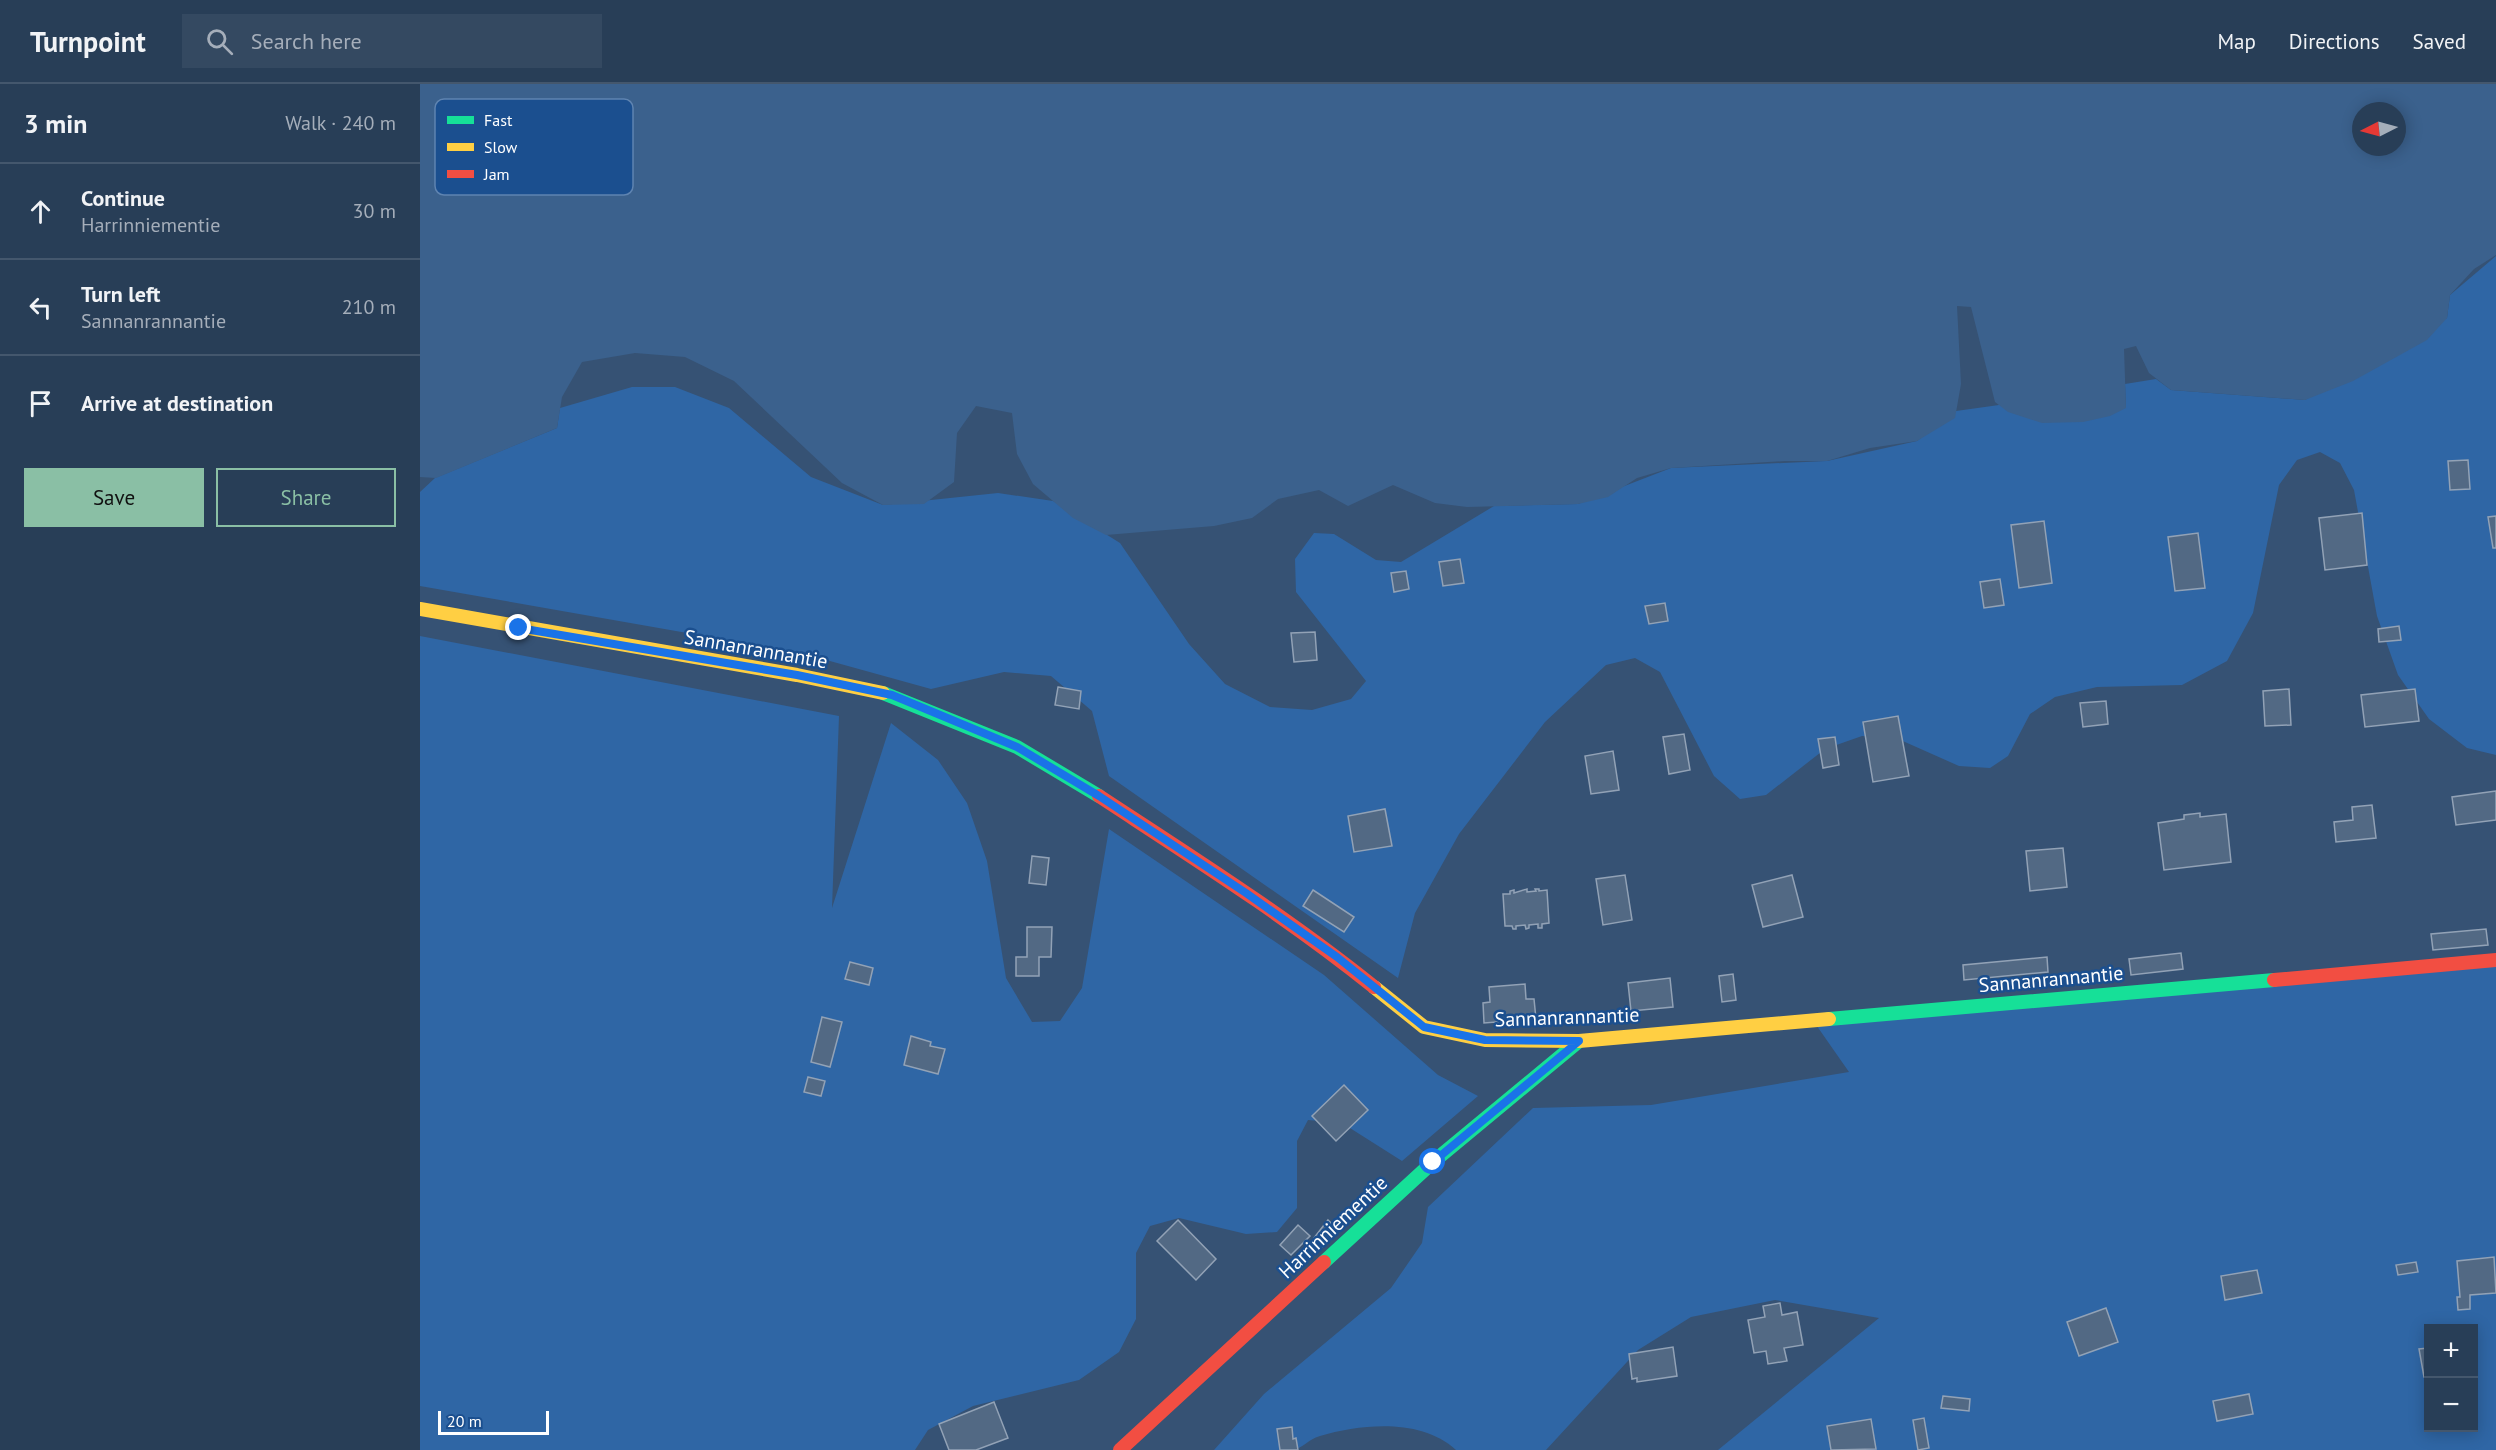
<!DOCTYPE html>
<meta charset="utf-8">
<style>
body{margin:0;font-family:"PT Sans",sans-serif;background:#344961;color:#f1f3f6}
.controls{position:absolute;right:18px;bottom:18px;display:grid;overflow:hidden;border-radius:0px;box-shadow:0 3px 15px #0003}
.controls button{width:54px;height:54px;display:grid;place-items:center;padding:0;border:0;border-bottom:2px solid #44576d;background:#283e57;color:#f1f3f6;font:30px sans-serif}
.compass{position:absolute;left:1932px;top:18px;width:54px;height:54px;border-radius:50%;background:#283e57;box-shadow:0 3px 15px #0003;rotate:264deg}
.scale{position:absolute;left:18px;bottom:15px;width:111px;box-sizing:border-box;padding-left:6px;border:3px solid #fff;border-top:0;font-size:16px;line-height:21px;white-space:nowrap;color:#fff;-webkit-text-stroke:4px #1b4f8f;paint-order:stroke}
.stop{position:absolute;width:18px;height:18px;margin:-14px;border:4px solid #1a73e8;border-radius:50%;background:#fff}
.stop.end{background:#1a73e8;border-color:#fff;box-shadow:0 2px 6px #0008}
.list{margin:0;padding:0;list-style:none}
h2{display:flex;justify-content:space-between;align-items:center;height:78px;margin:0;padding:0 24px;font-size:26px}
h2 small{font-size:20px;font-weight:400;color:#a5aeba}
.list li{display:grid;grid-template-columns:39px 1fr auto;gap:18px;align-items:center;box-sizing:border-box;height:96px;padding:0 24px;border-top:2px solid #44576d}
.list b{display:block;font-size:22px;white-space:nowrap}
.list p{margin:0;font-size:20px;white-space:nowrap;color:#a5aeba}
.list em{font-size:20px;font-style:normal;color:#a5aeba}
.actions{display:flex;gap:12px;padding:18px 24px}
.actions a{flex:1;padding:14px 0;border:2px solid #8abfa5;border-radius:0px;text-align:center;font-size:21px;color:#8abfa5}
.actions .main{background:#8abfa5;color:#111}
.icon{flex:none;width:33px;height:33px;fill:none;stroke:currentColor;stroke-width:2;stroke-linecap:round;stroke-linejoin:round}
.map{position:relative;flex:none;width:2076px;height:1366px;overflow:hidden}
header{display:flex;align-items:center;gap:36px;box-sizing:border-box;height:84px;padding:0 30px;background:#283e57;border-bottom:2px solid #44576d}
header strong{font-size:28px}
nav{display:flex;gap:33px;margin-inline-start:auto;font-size:21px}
.search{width:420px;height:54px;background:#344961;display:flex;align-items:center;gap:15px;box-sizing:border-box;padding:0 21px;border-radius:0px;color:#a5aeba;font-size:22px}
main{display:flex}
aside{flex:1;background:#283e57}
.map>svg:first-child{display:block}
.green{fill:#2f66a5;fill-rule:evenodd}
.water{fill:#3b618d;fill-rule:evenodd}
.building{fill:#526984;stroke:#92a2b6;stroke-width:1.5}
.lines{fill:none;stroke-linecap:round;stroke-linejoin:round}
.fast{stroke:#16e098;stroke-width:14}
.slow{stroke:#ffcf43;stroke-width:14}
.jam{stroke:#f24e42;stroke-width:14}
.route{stroke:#1a73e8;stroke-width:8}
.labels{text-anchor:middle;stroke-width:5;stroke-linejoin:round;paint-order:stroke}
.street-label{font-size:20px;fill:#fff;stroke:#1b4f8f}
.key{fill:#1b4f8f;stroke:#5f84b1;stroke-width:1.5}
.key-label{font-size:16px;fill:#fff}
</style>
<header>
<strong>Turnpoint</strong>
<div class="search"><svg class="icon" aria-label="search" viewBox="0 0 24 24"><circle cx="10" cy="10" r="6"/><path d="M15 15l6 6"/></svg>Search here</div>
<nav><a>Map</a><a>Directions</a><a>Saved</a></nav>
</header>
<main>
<aside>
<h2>3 min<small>Walk · 240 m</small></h2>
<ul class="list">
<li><svg class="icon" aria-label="ahead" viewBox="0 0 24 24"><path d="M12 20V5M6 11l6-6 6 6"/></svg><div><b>Continue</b><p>Harrinniementie</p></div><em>30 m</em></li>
<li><svg class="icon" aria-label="left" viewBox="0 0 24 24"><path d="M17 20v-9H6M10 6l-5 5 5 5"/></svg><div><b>Turn left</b><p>Sannanrannantie</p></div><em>210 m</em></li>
<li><svg class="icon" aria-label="arrive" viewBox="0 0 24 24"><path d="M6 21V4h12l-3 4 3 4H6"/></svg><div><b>Arrive at destination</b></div></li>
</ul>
<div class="actions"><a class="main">Save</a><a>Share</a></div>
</aside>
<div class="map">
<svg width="2076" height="1366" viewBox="0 0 2076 1366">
<rect width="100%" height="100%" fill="#365274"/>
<g class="green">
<path d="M2076,172V671L2047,664L2009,635L1978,591L1957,532L1934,406L1920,379L1900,368L1877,376L1859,401L1833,529L1807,577L1762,601L1677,603L1635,613L1610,630L1588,672L1570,684L1539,682L1476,654L1442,652L1405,665L1346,711L1320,715L1294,692L1240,588L1215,574L1186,581L1125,638L1039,750L995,829L978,894L689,692L672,627L631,592L584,588L511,605L381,569L0,502V408L15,394L137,344L140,324L212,303H255L309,324L391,393L463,421L578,409L633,417L700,459L769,560L805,600L850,623L892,626L931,615L946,597L876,508L875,475L894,449L914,450L956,476L981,478L1074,422L1158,420L1251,384L1407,377L1497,357L1536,327L1579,321L1706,324L1705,300L1736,295L1751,306L1885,316L2027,234L2030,211Z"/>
<path d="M0,552L419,632L412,824L471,639L518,676L547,719L567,777L586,894L612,938L640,937L662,904L689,745L904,891L1018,991L1058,1012L982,1077L922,1039L888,1036L877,1057V1124L857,1148L826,1150L759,1134L730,1142L716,1169V1235L699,1268L659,1296L553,1322L508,1346L495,1366H0Z"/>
<path d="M2076,876V1366H1298L1459,1234L1355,1216L1271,1233L1218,1266L1126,1366H1036C1001,1334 942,1340 900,1352C890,1354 882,1365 872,1366C847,1366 819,1366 794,1366L844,1310L971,1204L1002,1159L1008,1123L1113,1024L1231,1021L1429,988L1392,935ZM2008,1244H2054V1344H2008Z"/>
</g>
<path class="water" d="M0,0H2076V171L2054,185L2030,211L2027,234L2007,256L1933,297L1885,316L1751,306L1729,289L1716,262L1704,265L1706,324L1690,332L1663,338L1622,339L1588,328L1575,318L1551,223L1537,222L1541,300L1535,334L1497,357L1450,364L1407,377H1365L1251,384L1217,394L1188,413L1158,420L1047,423L1015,419L973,401L928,422L899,406L858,415L832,434L794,442L686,451L653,434L613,400L597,370L592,329L556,322L537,349L534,398L504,420L463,421L422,399L314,297L265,273L215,269L162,278L142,313L137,344L16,394L0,393ZM1941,27H1977V63H1941Z"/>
<g class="building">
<path d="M2048,376L2050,405L2030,406L2028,377Z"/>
<path d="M1942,429L1947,481L1905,486L1899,434Z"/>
<path d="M2076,432V464H2073L2068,433Z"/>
<path d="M1624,437L1632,499L1599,504L1591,441Z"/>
<path d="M1778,449L1785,504L1755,507L1748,453Z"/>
<path d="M1040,475L1044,499L1023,502L1019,478Z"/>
<path d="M986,487L989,505L974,508L971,489Z"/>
<path d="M1580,495L1584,521L1564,524L1560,498Z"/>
<path d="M1245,519L1248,537L1229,540L1225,522Z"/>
<path d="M1979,542L1981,556L1959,558L1958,545Z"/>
<path d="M895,548L897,576L874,578L871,549Z"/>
<path d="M638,603L661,607L659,625L635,621Z"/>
<path d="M1869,605L1871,641L1845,642L1843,607Z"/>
<path d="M1995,605L1999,637L1945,643L1941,611Z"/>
<path d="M1686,617L1688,640L1663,643L1660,619Z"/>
<path d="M1478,632L1489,692L1453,698L1443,638Z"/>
<path d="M1264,650L1270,686L1249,690L1243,653Z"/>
<path d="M1415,653L1419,681L1403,684L1398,655Z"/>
<path d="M1193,667L1199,706L1171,710L1165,672Z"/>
<path d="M2076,707V736L2036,741L2032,713Z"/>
<path d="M1952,721L1956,754L1916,758L1914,738L1933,736L1932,723Z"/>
<path d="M965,725L972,762L934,768L928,732Z"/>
<path d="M1780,729V733L1806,730L1811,778L1744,786L1738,739L1764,735V731Z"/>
<path d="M1643,764L1647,803L1610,807L1606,767Z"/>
<path d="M612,772L629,774L626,801L609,799Z"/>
<path d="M1205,791L1212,836L1183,841L1176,795Z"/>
<path d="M1372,791L1383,833L1343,843L1332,801Z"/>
<path d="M1107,805V808L1116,807L1115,805H1119V807L1127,806L1129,839L1122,840V844H1118V840L1109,841V844L1106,845L1105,841L1096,842V845H1093L1092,842H1085L1083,810H1090V807L1094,806V809Z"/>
<path d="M893,806L934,833L924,848L883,822Z"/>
<path d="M607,843H632L631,873H619V892H596V873H607Z"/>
<path d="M2066,845L2068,861L2013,866L2011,850Z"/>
<path d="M1761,869L1763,885L1711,891L1709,875Z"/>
<path d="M1627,873L1628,888L1544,896L1543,881Z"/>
<path d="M430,878L453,884L449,901L425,895Z"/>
<path d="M1313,890L1316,916L1302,918L1299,892Z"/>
<path d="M1250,894L1253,923L1211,927L1208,899Z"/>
<path d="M1105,900L1106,915H1114L1116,935L1064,939L1063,919L1070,918L1069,903Z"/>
<path d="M402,933L422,938L410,983L391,978Z"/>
<path d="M491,952L511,958L510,962L525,965L518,990L484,981Z"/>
<path d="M388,993L405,997L401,1012L384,1008Z"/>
<path d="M924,1001L948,1026L916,1057L892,1032Z"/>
<path d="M758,1136L796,1175L776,1196L737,1157Z"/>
<path d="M908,1136L918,1146L903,1163L894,1154Z"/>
<path d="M878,1141L890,1152L871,1171L860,1161Z"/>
<path d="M2074,1173L2076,1209L2050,1211V1225L2038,1226L2037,1213H2040L2037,1177Z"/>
<path d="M1996,1178L1998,1188L1978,1191L1976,1181Z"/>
<path d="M1837,1186L1842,1209L1805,1216L1801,1192Z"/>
<path d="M1360,1219L1362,1231L1377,1228L1383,1261L1364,1264L1367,1277L1348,1280L1346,1267L1334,1269L1328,1236L1345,1233L1343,1222Z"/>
<path d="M1686,1224L1698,1258L1659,1272L1647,1238Z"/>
<path d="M1253,1263L1257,1292L1217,1298V1294L1212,1295L1209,1270Z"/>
<path d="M2008,1264V1293H2004L1999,1265Z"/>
<path d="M1829,1310L1833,1330L1797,1337L1793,1317Z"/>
<path d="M1523,1312L1550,1315L1549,1327L1521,1324Z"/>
<path d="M574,1318L588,1354L556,1366H529L519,1340Z"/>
<path d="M1504,1334L1509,1364L1498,1366L1493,1336Z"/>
<path d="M1451,1335L1456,1365L1411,1366L1407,1342Z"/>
<path d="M872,1343L873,1355L876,1354L878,1366H860L857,1345Z"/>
</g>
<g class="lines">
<g class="fast">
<path d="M463,609L597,663L679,712"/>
<path d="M1409,935L1854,896"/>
<path d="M904,1178L1013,1078L1159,957"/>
</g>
<g class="slow">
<path d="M0,525L377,591L463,609"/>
<path d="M954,903L1004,943L1065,956L1159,957L1409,935"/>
</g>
<g class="jam">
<path d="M679,712C772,773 867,833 954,903"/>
<path d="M1854,896L2076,876"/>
<path d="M700,1366L904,1178"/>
</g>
</g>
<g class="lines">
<path class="route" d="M99,544L377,591L472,611L597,663L679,712L826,809L917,873L1004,943L1065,956L1159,957L1013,1078"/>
</g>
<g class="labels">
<g class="street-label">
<text transform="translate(336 565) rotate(10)" y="7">Sannanrannantie</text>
<text transform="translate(1631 895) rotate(-5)" y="7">Sannanrannantie</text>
<text transform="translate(1147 933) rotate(-2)" y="7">Sannanrannantie</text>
<text transform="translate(913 1143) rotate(-43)" y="7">Harrinniementie</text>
</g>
</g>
<rect x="15" y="15" width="198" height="96" rx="9" class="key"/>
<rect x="27" y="32" width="27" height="8" fill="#16e098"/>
<rect x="27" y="59" width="27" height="8" fill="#ffcf43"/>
<rect x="27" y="86" width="27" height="8" fill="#f24e42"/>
<g class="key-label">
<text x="64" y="42">Fast</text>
<text x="64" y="69">Slow</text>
<text x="64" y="96">Jam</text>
</g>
</svg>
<div class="controls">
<button>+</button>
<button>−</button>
</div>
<svg class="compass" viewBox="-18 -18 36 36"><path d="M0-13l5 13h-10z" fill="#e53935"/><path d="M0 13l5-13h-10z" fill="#a5aeba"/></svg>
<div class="scale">20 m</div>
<div class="stop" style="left:1013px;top:1078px"></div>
<div class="stop end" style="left:99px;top:544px"></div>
</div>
</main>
